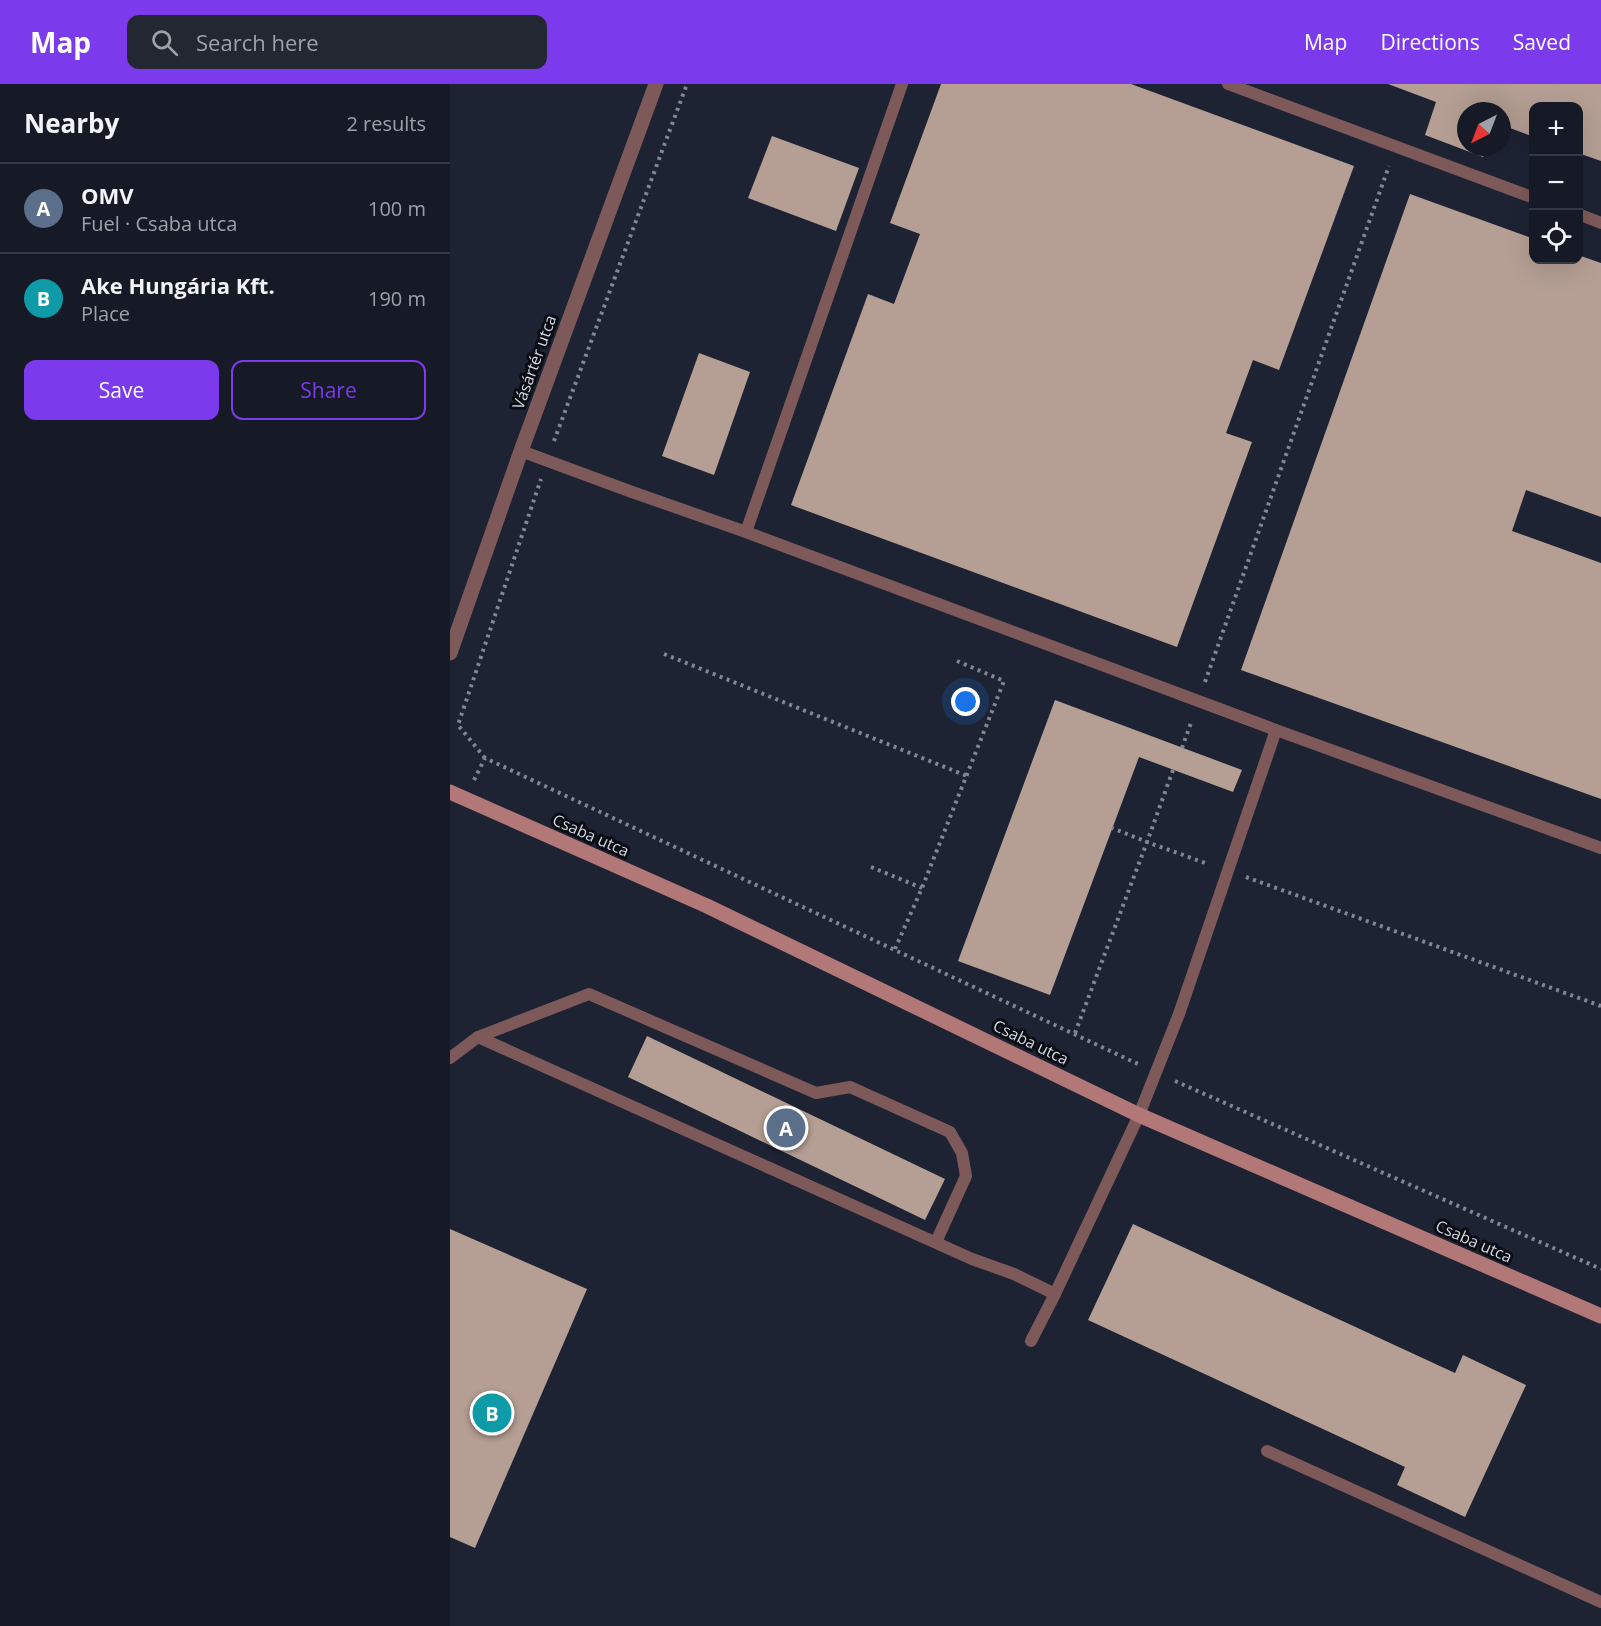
<!DOCTYPE html>
<meta charset="utf-8">
<style>
body{margin:0;font-family:"Open Sans",sans-serif;background:#232732;color:#f1f3f6}
.controls{position:absolute;right:18px;top:18px;display:grid;overflow:hidden;border-radius:12px;box-shadow:0 6px 24px #0002}
.controls button{width:54px;height:54px;display:grid;place-items:center;padding:0;border:0;border-bottom:2px solid #353843;background:#161a26;color:#f1f3f6;font:30px sans-serif}
.compass{position:absolute;left:1007px;top:18px;width:54px;height:54px;border-radius:50%;background:#161a26;box-shadow:0 6px 24px #0002;rotate:222deg}
.you{position:absolute;left:516px;top:618px;width:21px;height:21px;margin:-15px;border:4px solid #fff;border-radius:50%;background:#1a73e8;box-shadow:0 0 0 9px #1a73e833}
.badge{display:grid;place-items:center;width:39px;height:39px;border-radius:50%;background:#7c3aed;color:#fff;font-size:20px;font-weight:700}
.pin{position:absolute;translate:-50% -50%;border:3px solid #fff;box-shadow:0 2px 6px #0006}
.list{margin:0;padding:0;list-style:none}
h2{display:flex;justify-content:space-between;align-items:center;height:78px;margin:0;padding:0 24px;font-size:26px}
h2 small{font-size:20px;font-weight:400;color:#9ea1a7}
.list li{display:grid;grid-template-columns:39px 1fr auto;gap:18px;align-items:center;box-sizing:border-box;height:90px;padding:0 24px;border-top:2px solid #353843}
.list b{display:block;font-size:22px;white-space:nowrap}
.list p{margin:0;font-size:20px;white-space:nowrap;color:#9ea1a7}
.list em{font-size:20px;font-style:normal;color:#9ea1a7}
.actions{display:flex;gap:12px;padding:18px 24px}
.actions a{flex:1;padding:14px 0;border:2px solid #7c3aed;border-radius:12px;text-align:center;font-size:21px;color:#7c3aed}
.actions .main{background:#7c3aed;color:#fff}
.icon{flex:none;width:33px;height:33px;fill:none;stroke:currentColor;stroke-width:2;stroke-linecap:round;stroke-linejoin:round}
.map{position:relative;flex:none;width:1151px;height:1542px;overflow:hidden}
header{display:flex;align-items:center;gap:36px;box-sizing:border-box;height:84px;padding:0 30px;background:#7c3aed;color:#fff}
header strong{font-size:28px}
nav{display:flex;gap:33px;margin-inline-start:auto;font-size:21px}
.search{width:420px;height:54px;background:#232732;display:flex;align-items:center;gap:15px;box-sizing:border-box;padding:0 21px;border-radius:12px;color:#9ea1a7;font-size:22px}
main{display:flex}
aside{flex:1;background:#161a26}
.map>svg:first-child{display:block}
.building{fill:#b59f94}
.lines{fill:none;stroke-linecap:round;stroke-linejoin:round}
.path{stroke:#818693;stroke-width:4;stroke-dasharray:3 4.5;stroke-linecap:butt}
.lane{stroke:#7e5959;stroke-width:12}
.street{stroke:#7e5959;stroke-width:15}
.secondary{stroke:#b27777;stroke-width:15}
.labels{text-anchor:middle;stroke-width:6;stroke-linejoin:round;paint-order:stroke}
.street-label{font-size:16px;fill:#d4d9e4;stroke:#0a0d14}
</style>
<header>
<strong>Map</strong>
<div class="search"><svg class="icon" aria-label="search" viewBox="0 0 24 24"><circle cx="10" cy="10" r="6"/><path d="M15 15l6 6"/></svg>Search here</div>
<nav><a>Map</a><a>Directions</a><a>Saved</a></nav>
</header>
<main>
<aside>
<h2>Nearby<small>2 results</small></h2>
<ul class="list">
<li><span class="badge" style="background:#5c6f8a">A</span><div><b>OMV</b><p>Fuel · Csaba utca</p></div><em>100 m</em></li>
<li><span class="badge" style="background:#0f9aa8">B</span><div><b>Ake Hungária Kft.</b><p>Place</p></div><em>190 m</em></li>
</ul>
<div class="actions"><a class="main">Save</a><a>Share</a></div>
</aside>
<div class="map">
<svg width="1151" height="1542" viewBox="0 0 1151 1542">
<rect width="100%" height="100%" fill="#1d2333"/>
<g class="building">
<path d="M491,0H681L904,82L829,286L803,276L776,349L802,358L727,563L341,421L418,210L444,220L470,150L440,139Z"/>
<path d="M938,0H1151V77L1128,69V22H1084V53L1052,41V27H1016V63H1037L1033,73L975,51L986,18Z"/>
<path d="M322,52L409,84L386,147L298,114Z"/>
<path d="M960,110L1084,155V176H1128V171L1151,179V433L1076,406L1062,447L1151,479V715L791,586Z"/>
<path d="M249,269L300,288L264,391L212,372Z"/>
<path d="M605,616L792,686L783,708L689,673L600,911L508,877Z"/>
<path d="M197,952L495,1095L475,1136L178,993Z"/>
<path d="M683,1140L1005,1289L1013,1271L1076,1301L1015,1433L947,1401L955,1383L638,1236Z"/>
<path d="M0,1145L137,1205L25,1464L0,1453Z"/>
</g>
<g class="lines">
<g class="path">
<path d="M104,357L237,0"/>
<path d="M214,570L517,692"/>
<path d="M755,598L939,82"/>
<path d="M732,664L742,636"/>
<path d="M35,674L8,641L91,395"/>
<path d="M723,686L697,758L758,780"/>
<path d="M24,696L35,674L688,980"/>
<path d="M421,783L472,804"/>
<path d="M796,793L1151,922"/>
<path d="M445,865L472,804L554,597L507,577"/>
<path d="M625,949L697,758L662,744"/>
<path d="M725,997L1151,1185"/>
</g>
<g class="lane">
<path d="M778,0L1084,114"/>
<path d="M1128,130L1151,139"/>
<path d="M71,367L182,408L296,448L826,646L1151,764"/>
<path d="M296,448L452,0"/>
<path d="M28,953L139,910L366,1009L400,1003L500,1048L512,1069L516,1092L486,1158"/>
<path d="M0,974L28,953L522,1175L564,1190L605,1210L689,1031L729,930L826,646"/>
<path d="M581,1257L605,1210"/>
<path d="M817,1367L1151,1518"/>
</g>
<path class="street" d="M0,569L71,367L206,0"/>
<path class="secondary" d="M0,708L257,822L689,1031L1151,1232"/>
</g>
<g class="labels">
<g class="street-label">
<text transform="translate(84 278) rotate(-70)" y="6">Vásártér utca</text>
<text transform="translate(141 751) rotate(24)" y="6">Csaba utca</text>
<text transform="translate(581 958) rotate(26)" y="6">Csaba utca</text>
<text transform="translate(1024 1157) rotate(24)" y="6">Csaba utca</text>
</g>
</g>
</svg>
<div class="controls">
<button>+</button>
<button>−</button>
<button><svg class="icon" aria-label="locate" viewBox="0 0 24 24"><circle cx="12" cy="12" r="6"/><path d="M12 2v4M12 18v4M2 12h4M18 12h4"/></svg></button>
</div>
<svg class="compass" viewBox="-18 -18 36 36"><path d="M0-13l5 13h-10z" fill="#e53935"/><path d="M0 13l5-13h-10z" fill="#9ea1a7"/></svg>
<div class="you"></div>
<div class="pin badge" style="left:336px;top:1044px;background:#5c6f8a">A</div>
<div class="pin badge" style="left:42px;top:1329px;background:#0f9aa8">B</div>
</div>
</main>
